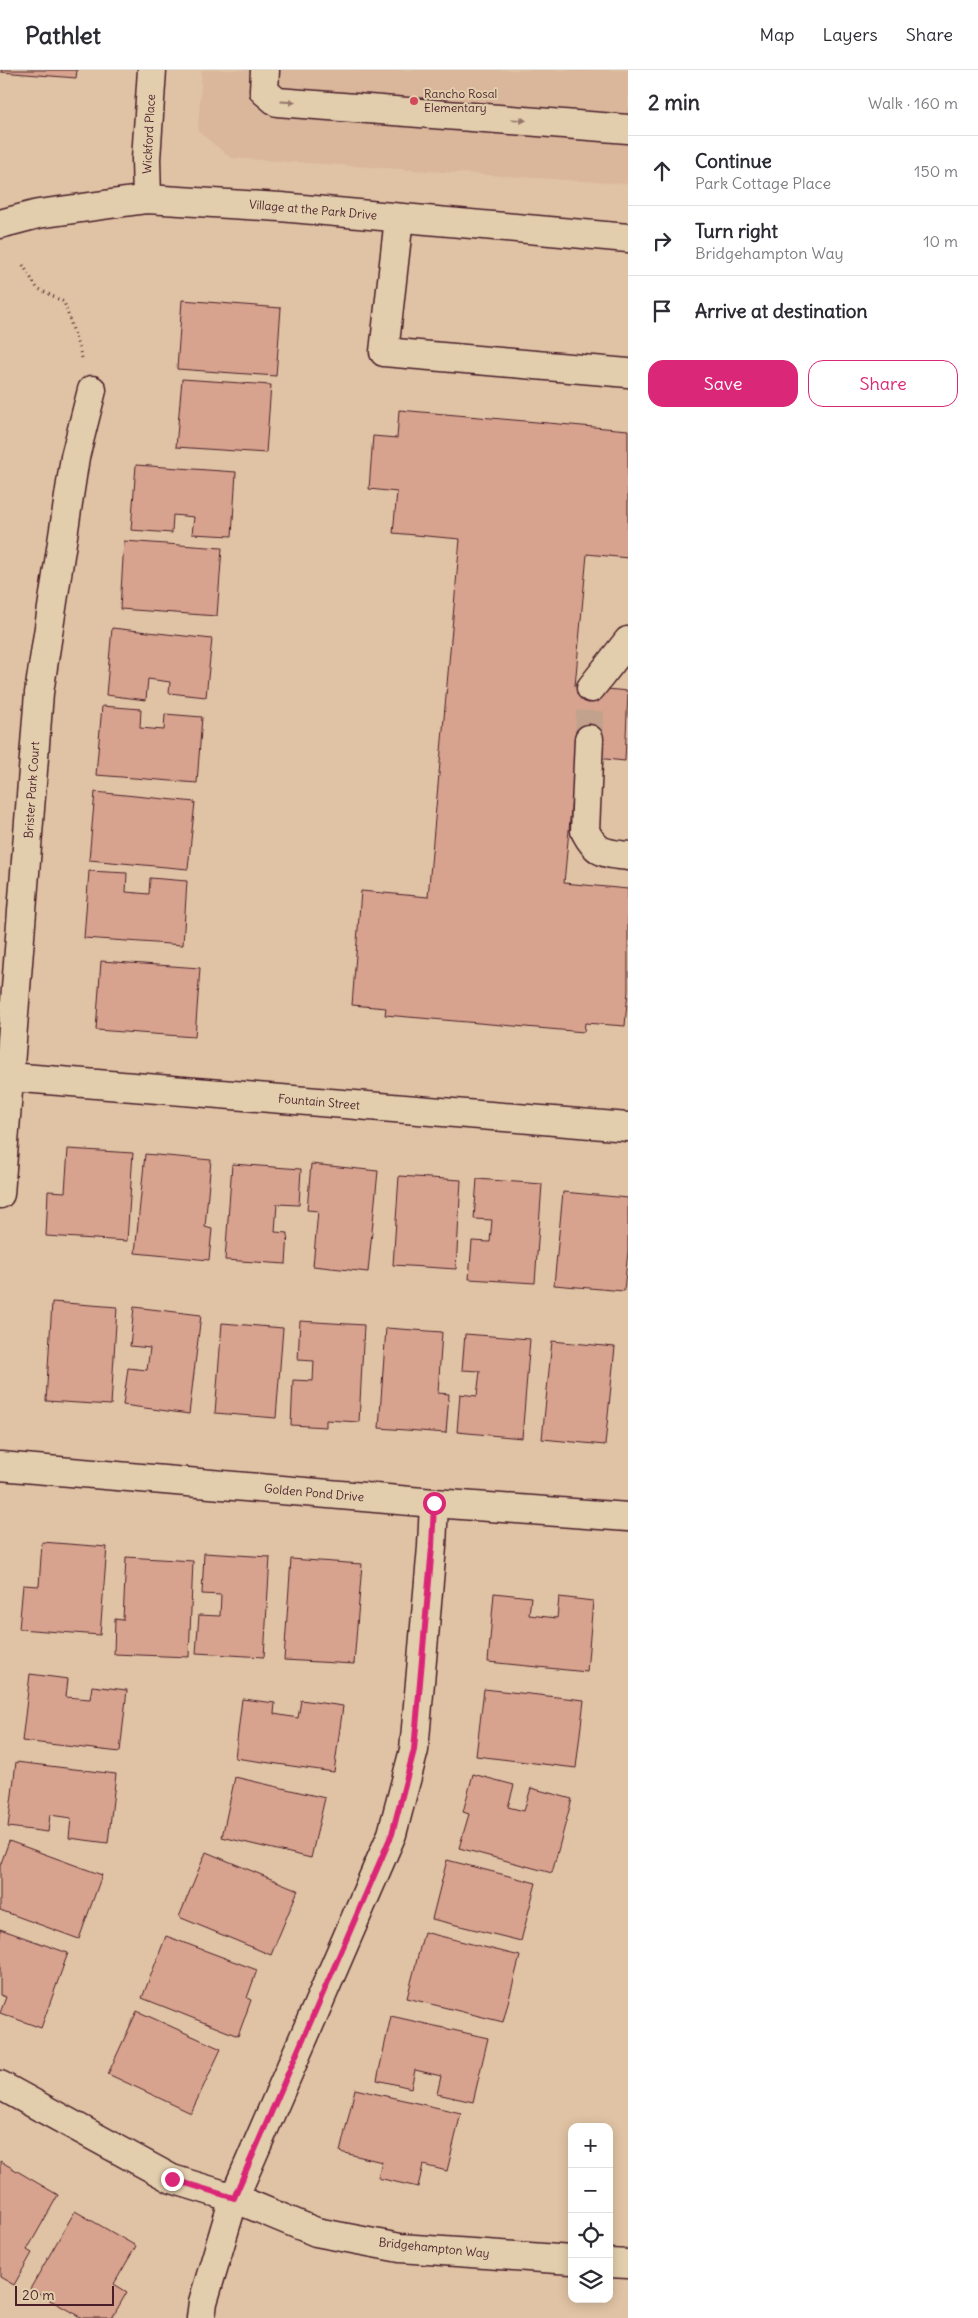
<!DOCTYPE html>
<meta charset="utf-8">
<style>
body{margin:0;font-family:Delius,sans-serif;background:#f2f2f3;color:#2b2b33}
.controls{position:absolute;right:15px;bottom:15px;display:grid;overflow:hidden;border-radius:10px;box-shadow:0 2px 12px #0003}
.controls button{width:45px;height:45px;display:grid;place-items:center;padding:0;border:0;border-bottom:1px solid #e1e1e2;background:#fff;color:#2b2b33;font:25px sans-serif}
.scale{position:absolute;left:15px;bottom:12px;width:99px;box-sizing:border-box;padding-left:5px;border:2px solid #4a1f2b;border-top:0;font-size:14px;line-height:18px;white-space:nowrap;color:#4a1f2b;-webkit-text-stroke:4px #e2ceac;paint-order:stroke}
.stop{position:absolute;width:15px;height:15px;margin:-11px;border:4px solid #db2777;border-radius:50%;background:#fff}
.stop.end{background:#db2777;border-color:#fff;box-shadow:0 1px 5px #0008}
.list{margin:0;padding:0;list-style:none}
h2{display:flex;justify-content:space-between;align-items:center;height:65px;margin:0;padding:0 20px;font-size:21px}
h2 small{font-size:16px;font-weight:400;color:#7c7c81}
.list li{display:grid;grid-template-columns:32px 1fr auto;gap:15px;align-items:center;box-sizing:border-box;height:70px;padding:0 20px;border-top:1px solid #e1e1e2}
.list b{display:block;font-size:19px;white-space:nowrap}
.list p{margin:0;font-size:16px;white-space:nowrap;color:#7c7c81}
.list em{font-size:16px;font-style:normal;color:#7c7c81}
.actions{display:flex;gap:10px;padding:15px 20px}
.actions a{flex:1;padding:11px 0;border:1px solid #db2777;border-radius:15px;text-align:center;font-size:18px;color:#db2777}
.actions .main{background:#db2777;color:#fff}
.icon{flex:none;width:28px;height:28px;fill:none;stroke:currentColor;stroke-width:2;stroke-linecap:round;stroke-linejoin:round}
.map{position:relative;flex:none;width:628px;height:2248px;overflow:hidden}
header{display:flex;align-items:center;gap:30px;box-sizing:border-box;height:70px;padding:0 25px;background:#fff;border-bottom:1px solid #e1e1e2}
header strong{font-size:24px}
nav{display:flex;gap:28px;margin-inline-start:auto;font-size:18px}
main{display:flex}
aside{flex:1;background:#fff}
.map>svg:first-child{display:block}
.built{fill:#dab69b}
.building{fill:#d7a38e;stroke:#4a1f2b}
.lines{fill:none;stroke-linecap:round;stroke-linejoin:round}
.minor-tunnel{stroke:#c2a28c;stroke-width:28;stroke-dasharray:28 14;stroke-linecap:butt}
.minor-casing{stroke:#4a1f2b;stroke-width:31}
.path{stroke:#4a1f2b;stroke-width:3;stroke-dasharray:1 4;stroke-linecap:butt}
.minor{stroke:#e2ceac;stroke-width:28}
.oneway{fill:#96766c}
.route{stroke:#db2777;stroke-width:6}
.poi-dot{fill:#d1495b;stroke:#e2ceac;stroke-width:2}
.labels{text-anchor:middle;stroke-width:4;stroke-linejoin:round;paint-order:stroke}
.poi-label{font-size:12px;fill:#4a1f2b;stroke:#e2ceac;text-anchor:start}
.street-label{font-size:12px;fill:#4a1f2b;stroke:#e2ceac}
</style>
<header>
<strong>Pathlet</strong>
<nav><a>Map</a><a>Layers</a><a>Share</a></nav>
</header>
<main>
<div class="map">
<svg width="628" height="2248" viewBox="0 0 628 2248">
<rect width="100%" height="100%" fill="#e0c3a4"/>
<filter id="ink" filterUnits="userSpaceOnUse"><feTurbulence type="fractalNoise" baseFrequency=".02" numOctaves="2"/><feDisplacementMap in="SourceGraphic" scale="10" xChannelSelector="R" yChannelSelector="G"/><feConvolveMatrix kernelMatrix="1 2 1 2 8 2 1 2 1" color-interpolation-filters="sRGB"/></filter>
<g filter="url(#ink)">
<path class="built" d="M202,0H628V114L231,88L198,61Z"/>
<g class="building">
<path d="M1,0H77L76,8L1,2Z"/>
<path d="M182,230L281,238L276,306L177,299Z"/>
<path d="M182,309L271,315L266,383L176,377Z"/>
<path d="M399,340L628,360V488L587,484L575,616L628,621L625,691L576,686L564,813L628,819V921L625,956L585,953L584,962L385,945L386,938L352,935L361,821L428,827L460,469L393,463L397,422L369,419L373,366L397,368Z"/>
<path d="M136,395L236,402L232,466L192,464L194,447L173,445L172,463L131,460Z"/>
<path d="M124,471L222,478L217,546L120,539Z"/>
<path d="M112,558L212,569L206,627L169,623L170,612L148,609L146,630L106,625Z"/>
<path d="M102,636L141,639L140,658L164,660L165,644L202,647L197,713L96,705Z"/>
<path d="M95,722L195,732L188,799L89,790Z"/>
<path d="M89,801L127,803L126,822L149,824L150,808L187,811L183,875L84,868Z"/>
<path d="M101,891L200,898L195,967L96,960Z"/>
<path d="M68,1079L133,1083L127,1171L46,1166L48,1121L65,1122Z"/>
<path d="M145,1084L211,1090L205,1157L212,1159L209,1190L135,1183Z"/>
<path d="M232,1094L301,1099L299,1135L277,1134L275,1162L288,1163L286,1194L225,1190Z"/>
<path d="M311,1094L378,1101L368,1202L313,1196L318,1141L307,1140Z"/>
<path d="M399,1106L461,1110L456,1199L393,1195Z"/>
<path d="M477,1109L542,1114L535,1213L469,1209L472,1171L490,1172L492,1150L474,1149Z"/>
<path d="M563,1122L628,1128V1181L624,1221L554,1215Z"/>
<path d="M52,1232L117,1237L111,1335L46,1331Z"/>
<path d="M134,1237L201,1245L189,1344L123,1335L128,1298L147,1300L150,1278L130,1276Z"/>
<path d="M300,1251L364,1255L359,1352L326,1350V1357L291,1355L293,1310L313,1311L314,1291L298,1290Z"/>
<path d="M222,1253L283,1258L276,1348L215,1343Z"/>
<path d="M386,1258L442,1262L438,1323L449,1324L446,1363L379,1358Z"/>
<path d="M465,1264L530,1269L522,1368L457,1362L460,1324L477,1326L480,1301L462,1300Z"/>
<path d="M552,1271L615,1277L605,1375L542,1369Z"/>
<path d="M42,1472L107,1477L100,1565L19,1559L23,1515L39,1516Z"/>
<path d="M204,1483L270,1487L264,1587L196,1583L199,1545L220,1546L221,1525L202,1524Z"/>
<path d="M126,1487L193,1491L189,1587L114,1584L115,1549L123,1550Z"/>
<path d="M291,1489L362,1494L354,1594L284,1590Z"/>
<path d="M494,1523L531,1527L529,1545L557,1548L559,1527L593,1531L587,1602L488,1592Z"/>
<path d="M30,1604L68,1609L66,1627L90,1629L92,1616L127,1620L120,1682L22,1671Z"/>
<path d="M484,1619L584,1630L576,1698L476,1686Z"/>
<path d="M242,1629L275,1633L274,1644L298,1648L301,1630L343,1636L334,1702L235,1688Z"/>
<path d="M16,1692L116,1704L108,1773L69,1768L71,1748L50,1745L48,1762L8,1757Z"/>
<path d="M473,1704L514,1715L508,1737L524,1741L531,1718L572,1729L552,1803L459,1778L469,1744L463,1742Z"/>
<path d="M235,1707L325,1728L311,1788L222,1767Z"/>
<path d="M9,1771L102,1805L79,1869L0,1840V1796Z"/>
<path d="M206,1782L298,1820L271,1885L179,1847Z"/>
<path d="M447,1790L536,1813L521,1871L432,1849Z"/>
<path d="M0,1859L68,1883L41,1958L0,1943L6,1927L0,1925Z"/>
<path d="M424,1862L520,1886L503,1952L407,1928Z"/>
<path d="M166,1866L257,1900L247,1928L251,1930L238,1966L142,1928Z"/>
<path d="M137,1941L221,1979L191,2043L108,2004Z"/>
<path d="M391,1946L488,1968L473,2032L437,2024L441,2006L415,2000L411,2018L377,2010Z"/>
<path d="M355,2019L461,2043L447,2101L423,2095L418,2117L378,2108L382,2092L340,2082Z"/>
<path d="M0,2091L58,2125L27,2180L32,2183L14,2215L0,2207Z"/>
<path d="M75,2141L136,2176L114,2214L127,2222L112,2248H82L30,2219Z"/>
</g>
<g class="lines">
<path class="minor-tunnel" d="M589,669L591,618"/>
<defs>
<g id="minor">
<path d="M265,0L264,21L277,32L628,59"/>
<path d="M147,129L146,89L152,0"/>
<path d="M399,148L384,282L628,303"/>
<path d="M0,154L38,144L147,129L280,137L628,168"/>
<path d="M591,618L628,571"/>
<path d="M589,669L585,761C597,784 604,783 628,786"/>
<path d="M10,1007L628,1057"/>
<path d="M0,1124L39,623L75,387L92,320"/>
<path d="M0,1396L434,1433L628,1447"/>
<path d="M0,2015L172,2109L234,2128L316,2162L400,2178L572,2190"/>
<path d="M609,2193L628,2194"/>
<path d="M201,2248L203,2232L234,2128L392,1764L414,1680L432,1477L434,1433"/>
</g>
</defs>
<use href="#minor" class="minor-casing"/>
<path class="path" d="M23,195L37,218L64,232L83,291"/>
<use href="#minor" class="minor"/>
</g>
<defs><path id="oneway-solid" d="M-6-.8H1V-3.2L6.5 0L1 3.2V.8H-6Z" transform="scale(1.25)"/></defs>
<g class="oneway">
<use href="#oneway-solid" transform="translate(288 32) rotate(4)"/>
<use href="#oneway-solid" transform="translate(519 50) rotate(4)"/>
</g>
</g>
<g class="lines" filter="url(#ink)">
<path class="route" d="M172,2109L234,2128L392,1764L414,1680L432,1477L434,1433"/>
</g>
<circle class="poi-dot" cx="414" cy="31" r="5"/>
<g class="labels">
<g class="poi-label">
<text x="424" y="28">Rancho Rosal<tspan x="424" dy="14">Elementary</tspan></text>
</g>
<g class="street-label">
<text transform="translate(149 64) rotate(-87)" y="4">Wickford Place</text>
<text transform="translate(313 140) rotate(5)" y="4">Village at the Park Drive</text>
<text transform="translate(32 720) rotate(-86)" y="4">Brister Park Court</text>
<text transform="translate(319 1032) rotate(5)" y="4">Fountain Street</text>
<text transform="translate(314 1423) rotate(5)" y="4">Golden Pond Drive</text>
<text transform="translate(434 2178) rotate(6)" y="4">Bridgehampton Way</text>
</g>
</g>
</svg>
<div class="controls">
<button>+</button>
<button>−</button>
<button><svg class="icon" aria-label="locate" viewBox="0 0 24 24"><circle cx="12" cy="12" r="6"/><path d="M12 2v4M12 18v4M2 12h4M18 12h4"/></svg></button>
<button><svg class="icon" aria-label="layers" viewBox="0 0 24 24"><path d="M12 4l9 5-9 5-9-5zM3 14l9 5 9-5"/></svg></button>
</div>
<div class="scale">20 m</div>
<div class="stop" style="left:434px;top:1433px"></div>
<div class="stop end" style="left:172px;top:2109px"></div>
</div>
<aside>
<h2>2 min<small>Walk · 160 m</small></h2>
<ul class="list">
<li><svg class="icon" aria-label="ahead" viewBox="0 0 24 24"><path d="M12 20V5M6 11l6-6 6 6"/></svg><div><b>Continue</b><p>Park Cottage Place</p></div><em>150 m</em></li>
<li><svg class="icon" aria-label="right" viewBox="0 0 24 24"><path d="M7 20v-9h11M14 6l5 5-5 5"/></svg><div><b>Turn right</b><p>Bridgehampton Way</p></div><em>10 m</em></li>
<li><svg class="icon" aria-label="arrive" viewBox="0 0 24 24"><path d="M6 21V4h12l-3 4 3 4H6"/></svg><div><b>Arrive at destination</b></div></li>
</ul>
<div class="actions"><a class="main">Save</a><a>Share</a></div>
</aside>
</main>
